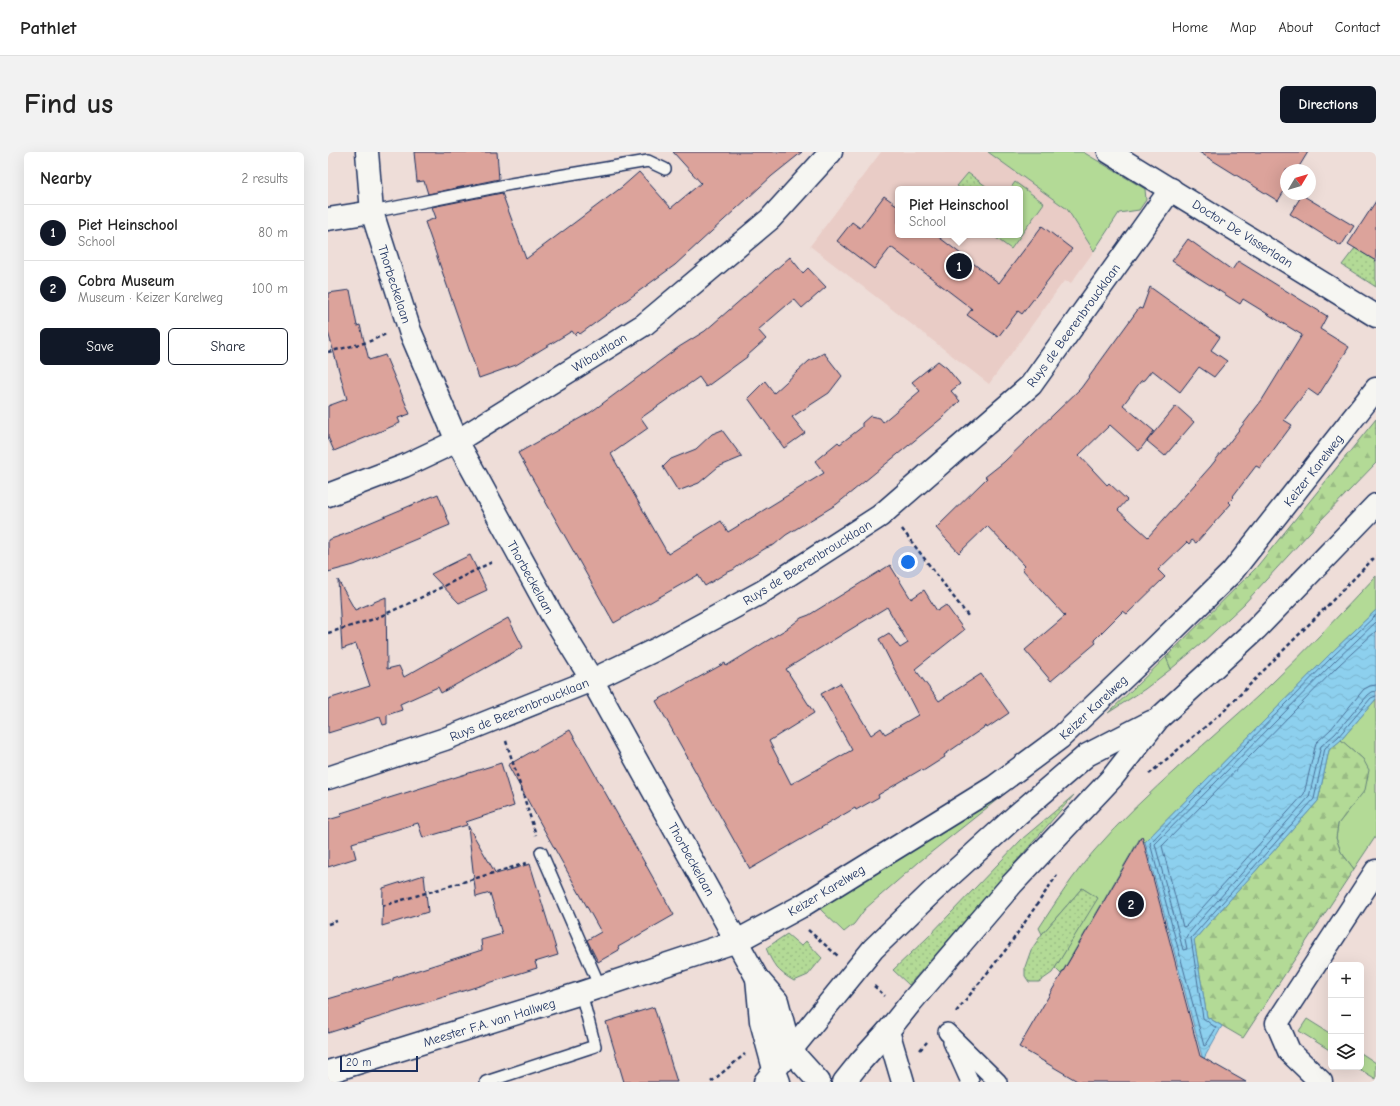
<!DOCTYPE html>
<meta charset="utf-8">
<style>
body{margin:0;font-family:"Comic Neue",sans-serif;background:#f2f2f2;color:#222}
.controls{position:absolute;right:12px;bottom:12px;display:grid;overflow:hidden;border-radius:6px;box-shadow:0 4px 16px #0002}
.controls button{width:36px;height:36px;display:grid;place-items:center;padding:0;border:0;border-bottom:1px solid #e0e0e0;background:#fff;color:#222;font:20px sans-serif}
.compass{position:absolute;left:952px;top:12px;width:36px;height:36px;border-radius:50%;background:#fff;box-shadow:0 4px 16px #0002;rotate:52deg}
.scale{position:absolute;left:12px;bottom:10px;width:78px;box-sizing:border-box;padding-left:4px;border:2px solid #1b2f5e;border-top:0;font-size:11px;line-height:14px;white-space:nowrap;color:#1b2f5e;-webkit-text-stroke:3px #f6f6f2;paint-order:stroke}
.you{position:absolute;left:580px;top:410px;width:14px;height:14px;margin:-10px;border:3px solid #fff;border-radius:50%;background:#1a73e8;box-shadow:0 0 0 6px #1a73e833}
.badge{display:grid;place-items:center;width:26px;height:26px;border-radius:50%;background:#111827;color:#fff;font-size:13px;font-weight:700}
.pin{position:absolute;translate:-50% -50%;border:2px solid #fff;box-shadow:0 1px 4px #0006}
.popup{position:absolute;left:567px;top:34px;width:128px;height:52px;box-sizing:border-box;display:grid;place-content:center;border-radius:6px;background:#fff;filter:drop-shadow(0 1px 3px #0005);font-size:13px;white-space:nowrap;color:#767676}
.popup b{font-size:15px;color:#222}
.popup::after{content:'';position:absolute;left:50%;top:100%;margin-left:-8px;border:8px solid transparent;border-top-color:#fff}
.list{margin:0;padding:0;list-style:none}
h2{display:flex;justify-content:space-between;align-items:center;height:52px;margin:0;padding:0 16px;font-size:17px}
h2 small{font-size:13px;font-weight:400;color:#767676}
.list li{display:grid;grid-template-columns:26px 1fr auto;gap:12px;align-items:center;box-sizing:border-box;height:56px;padding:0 16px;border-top:1px solid #e0e0e0}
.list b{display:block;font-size:15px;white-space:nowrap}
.list p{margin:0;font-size:13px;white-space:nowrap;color:#767676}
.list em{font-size:13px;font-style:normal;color:#767676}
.actions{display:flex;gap:8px;padding:12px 16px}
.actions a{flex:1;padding:9px 0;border:1px solid #111827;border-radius:6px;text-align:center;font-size:14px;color:#111827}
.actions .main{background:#111827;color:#fff}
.icon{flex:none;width:22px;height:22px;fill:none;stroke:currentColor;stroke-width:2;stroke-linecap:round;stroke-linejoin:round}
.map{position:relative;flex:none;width:1048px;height:930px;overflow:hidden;border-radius:6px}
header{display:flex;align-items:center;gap:24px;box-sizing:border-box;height:56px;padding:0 20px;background:#fff;border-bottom:1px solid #e0e0e0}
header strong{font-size:19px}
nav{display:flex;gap:22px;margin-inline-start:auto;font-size:14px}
.intro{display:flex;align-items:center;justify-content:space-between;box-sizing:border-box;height:96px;padding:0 24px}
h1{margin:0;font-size:28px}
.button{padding:10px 18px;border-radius:6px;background:#111827;color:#fff;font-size:14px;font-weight:700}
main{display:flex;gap:24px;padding:0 24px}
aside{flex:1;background:#fff;border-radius:6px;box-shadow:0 4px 16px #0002}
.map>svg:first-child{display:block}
.built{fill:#e9ccc6;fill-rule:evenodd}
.green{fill:#b3da96;stroke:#67847a}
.forest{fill:url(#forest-firs);stroke:#67847a}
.garden{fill:url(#garden-dots);stroke:#67847a}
.water{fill:url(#water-waves);stroke:#5f90b4}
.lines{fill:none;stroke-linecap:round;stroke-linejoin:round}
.shore{stroke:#496f98;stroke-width:1}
.building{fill:#dca39b;stroke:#1b2f5e;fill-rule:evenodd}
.service-casing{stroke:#1b2f5e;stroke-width:14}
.pedestrian-casing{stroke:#1b2f5e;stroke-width:20}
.minor-casing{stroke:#1b2f5e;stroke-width:25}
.secondary-casing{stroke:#1b2f5e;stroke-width:25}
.path{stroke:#1b2f5e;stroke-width:2.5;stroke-dasharray:4 3;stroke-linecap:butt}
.service{stroke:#f6f6f2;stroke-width:11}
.pedestrian{stroke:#f6f6f2;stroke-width:17}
.minor{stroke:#f6f6f2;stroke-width:22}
.secondary{stroke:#f6f6f2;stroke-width:22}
.labels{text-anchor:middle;stroke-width:4;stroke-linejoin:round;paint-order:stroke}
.street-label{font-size:13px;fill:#1b2f5e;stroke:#f6f6f2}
</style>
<header>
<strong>Pathlet</strong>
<nav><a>Home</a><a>Map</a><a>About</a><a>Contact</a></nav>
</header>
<div class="intro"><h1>Find us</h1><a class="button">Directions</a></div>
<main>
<aside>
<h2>Nearby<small>2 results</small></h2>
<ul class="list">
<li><span class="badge">1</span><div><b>Piet Heinschool</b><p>School</p></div><em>80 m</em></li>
<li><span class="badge">2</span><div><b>Cobra Museum</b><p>Museum · Keizer Karelweg</p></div><em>100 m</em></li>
</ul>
<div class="actions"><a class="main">Save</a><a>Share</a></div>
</aside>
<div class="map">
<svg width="1048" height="930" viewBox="0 0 1048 930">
<defs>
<pattern id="forest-firs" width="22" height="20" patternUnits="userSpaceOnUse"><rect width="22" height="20" fill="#b3da96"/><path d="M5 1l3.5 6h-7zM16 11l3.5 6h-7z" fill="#99bb84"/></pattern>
<pattern id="garden-dots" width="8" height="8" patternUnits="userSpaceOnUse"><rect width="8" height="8" fill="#b3da96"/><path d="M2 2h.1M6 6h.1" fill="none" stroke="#99bb84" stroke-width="1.8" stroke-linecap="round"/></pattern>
<pattern id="water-waves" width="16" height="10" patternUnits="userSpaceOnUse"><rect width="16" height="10" fill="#8dd0ee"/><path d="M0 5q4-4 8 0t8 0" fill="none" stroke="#79b3ce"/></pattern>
</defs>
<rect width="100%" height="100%" fill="#eeddd8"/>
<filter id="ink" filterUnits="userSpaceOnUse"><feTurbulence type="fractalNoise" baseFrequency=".025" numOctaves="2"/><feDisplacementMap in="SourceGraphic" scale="8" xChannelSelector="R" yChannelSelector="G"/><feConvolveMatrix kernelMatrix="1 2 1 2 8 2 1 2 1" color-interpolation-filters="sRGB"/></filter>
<g filter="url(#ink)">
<path class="built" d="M553,0H660L739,57L766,99L743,131L736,129L661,232L482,94ZM570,37H692V83H570Z"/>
<g class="green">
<path d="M660,0H755L817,37L818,48L811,58L791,61L766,99L739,57Z"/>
<path d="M687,30L716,51L683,97L664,83H692V37H682Z"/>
<path d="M1048,424V458L1002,502L817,690L812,686L733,822L727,816L769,746L754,736L714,782L711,776C728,750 745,723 766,699C819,638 883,588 942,533C979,498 1013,461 1048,424Z"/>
<path d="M838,505L843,517L817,537L780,561Z"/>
<path d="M1048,547V684L1026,717L1013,700L1008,686L1010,672L1019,660L1035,607L1013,588Z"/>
<path d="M680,639L591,710L537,757L526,772L516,780L494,759L488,752L564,704Z"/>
<path d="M979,867L1003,882V899L971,879Z"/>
<path d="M1033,901L1048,911V927L1028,915H1033Z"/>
</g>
<g class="forest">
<path d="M1048,267V311L992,369L916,452L873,492L843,517L838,505L927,417Z"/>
<path d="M1013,588L1035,607L1041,618L1037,638L1010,672L1008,686L1013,700L1026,717L915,886L879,865L866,788L990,649L1001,598Z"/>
</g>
<g class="garden">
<path d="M640,21L662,37H633L629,34Z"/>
<path d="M1027,96L1048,109V135L1014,113Z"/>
<path d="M746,643L581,833L565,818L599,786L694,687Z"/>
<path d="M754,736L770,746L724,821L711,830H701L697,824V815L703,798L714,782Z"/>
<path d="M459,782L473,794L478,789L494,806L480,823L466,829C449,819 445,813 438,796Z"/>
</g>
<path class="water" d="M1048,458V547L1013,588L1001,598L990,649L866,788L879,865L894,874L875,908L817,690L1002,502Z"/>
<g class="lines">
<g class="shore">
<path d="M1048,463L1004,505L822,691L876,894L878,893L888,876L875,866L863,786L986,647L997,596L1010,585L1043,546L1048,544"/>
<path d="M1048,470L1008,508L827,692L855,798L859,797L857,787L860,782L981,645L993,594L1007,582L1040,543L1044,540L1048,539"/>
<path d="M1048,479L1012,512L834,694L855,775L858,774L976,642L988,591L1003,577L1036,537L1042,534L1048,533"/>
</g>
</g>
<g class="building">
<path d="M86,0H169L171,27L100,42L96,29L89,30Z"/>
<path d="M345,0H474L444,24L347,113L252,182L250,180L247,183L244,179L188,213L151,226L97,70L108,66L104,55L174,41L198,107L294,35L311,20L343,56L373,31Z"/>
<path d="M871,0H980L969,18H958V36L950,49Z"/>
<path d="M974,43L1026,74L1013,94L962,62Z"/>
<path d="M556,44L570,54V83H608L671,131L714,74L744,97L694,162L690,159L670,185L639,163L644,157L563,95L546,117L509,89L524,70L532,76Z"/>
<path d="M1048,49V109L1020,92Z"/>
<path d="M860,87L904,118L910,109L999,164L992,177L1021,195L990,244L980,237L956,268L964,273L932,316L928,314L905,344L906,345L901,350L903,352L885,372L868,391L864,388L861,392L859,390L830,418L837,425L799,462L795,459L766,488L768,491L723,529L697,498L737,464L694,417L697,414L659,374L631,401L608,376L659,326L657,325L676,310L753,236L811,156L814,157L822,135L892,185L883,198L899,209L886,225L871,215L852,240L824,218L816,228L813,229L795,253L826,279L811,299L782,273L751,303L779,333L781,331L799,348L790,358L820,385L883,314L934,248L974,183L915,147L912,152L844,109Z"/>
<path d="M462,105L475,121L480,116L498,135L474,156L466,147L430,178L438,187L419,204V205L378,235L371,225L313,266L320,276L283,302L340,402L393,369L400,380L496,321L487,309L510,290L512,292L534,275V271L542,264L552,266L555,270L592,239L584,230L610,209L619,216L632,232L623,239L632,249L614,266L509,352L458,383L446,393L438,396L417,409L405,418L398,421L377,434L370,423L286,471L190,301L263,260L351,195L377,179Z"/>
<path d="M22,138L29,174L32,173L41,208L57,203L82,262L70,266L72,271L6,299L0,285V254L19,247L0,180V141Z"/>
<path d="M496,201L514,224L501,241L464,265L477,281L456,296L420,246L437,229L446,241L481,209Z"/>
<path d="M848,254L866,270L837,304L819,289Z"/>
<path d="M394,278L414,305L390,315L371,331L350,339L335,315L343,307L368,297L384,282Z"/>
<path d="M110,342L122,373L26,413L0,420V388L23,380L22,379Z"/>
<path d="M142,403L159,438L131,451L103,422Z"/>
<path d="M562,413L583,447L596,438L609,459L618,453L636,478L587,517L611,549L653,522L681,561L659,576L658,574L616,603L617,605L595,619L594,617L550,643L551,645L528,658L527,656L422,717L328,549L397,511L398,514L460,476L473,466L481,463ZM559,455L580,491L572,496L561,481L551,487L590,563L557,582L553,576L543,583L512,531L493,542L524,598L463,632L441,589L486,561L458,517Z"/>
<path d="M10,428L27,458L58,445L59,517L71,514L76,525L180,466L195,495L113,541L110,535L72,552L74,558L59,563V572L55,573L52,565L0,581V547L42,534L28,492L14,497Z"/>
<path d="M242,578L346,763L290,795L291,798L270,810L259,788L273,780L180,613Z"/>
<path d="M173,611L186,654L138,670L139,673L95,686L90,671L24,691L28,706L0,715V668L14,664L13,661Z"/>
<path d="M140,674L168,722L202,712L230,803L207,810L209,816L0,881V847L65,828V826L154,798L153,788L174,782L162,741L148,745Z"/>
<path d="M814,684L872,904L918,930H751L691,895Z"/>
<path d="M96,723L100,760L54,774L55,736Z"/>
<path d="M326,855L349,930H296L278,870Z"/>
</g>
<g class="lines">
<defs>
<g id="service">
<path d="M44,60L183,32L320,9L337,17"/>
<path d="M213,700L272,835"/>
<path d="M158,930L267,894L253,841"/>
</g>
<g id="pedestrian">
<path d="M619,880L670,930"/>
<path d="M624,890L642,930"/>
</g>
<g id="minor">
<path d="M39,0L44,60L82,179L129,289L224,463L264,528L429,826L449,849L462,898L491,930"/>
<path d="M781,0L1048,164"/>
<path d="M0,67L44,60"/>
<path d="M0,343L76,314L129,289L317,172L442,67L503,0"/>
<path d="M0,626L117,587L264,528L329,497L434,440L552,364L703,233L843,37"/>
<path d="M429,826L433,869L446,917L451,930"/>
<path d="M560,879L575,930"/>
<path d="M0,920L253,841L409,789L472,755L666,635L732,586L828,495L904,420L1048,237"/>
<path d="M993,930L961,899L949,871L1048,719"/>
</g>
<g id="secondary">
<path d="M437,930L545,797L604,740L689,663L759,603L823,570"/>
<path d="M516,930L532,910L560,879L584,849L684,732L784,626L830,567L928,477L1048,353"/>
</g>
</defs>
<use href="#service" class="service-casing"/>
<use href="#pedestrian" class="pedestrian-casing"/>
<use href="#minor" class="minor-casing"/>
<use href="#secondary" class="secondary-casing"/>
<g class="path">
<path d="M0,200L40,190L58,182"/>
<path d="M574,377L640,464"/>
<path d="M0,481L46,467L82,451L166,409"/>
<path d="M178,589L208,683"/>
<path d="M821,622L896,559L1048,404"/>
<path d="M54,754L199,711"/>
<path d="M0,772L9,769"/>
<path d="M480,778L510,804"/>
<path d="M546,834L557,844"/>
<path d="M628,860L680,795L729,723"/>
<path d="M592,898L599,890"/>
<path d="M383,930L417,902"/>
</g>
<use href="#service" class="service"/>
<use href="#pedestrian" class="pedestrian"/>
<use href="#minor" class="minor"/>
<use href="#secondary" class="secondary"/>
</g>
</g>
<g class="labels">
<g class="street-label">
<text transform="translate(915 81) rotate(32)" y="5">Doctor De Visserlaan</text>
<text transform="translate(67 132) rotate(72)" y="5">Thorbeckelaan</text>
<text transform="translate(745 173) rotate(-54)" y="5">Ruys de Beerenbroucklaan</text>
<text transform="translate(271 200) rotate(-32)" y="5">Wibautlaan</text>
<text transform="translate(985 318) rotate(-52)" y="5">Keizer Karelweg</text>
<text transform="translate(479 410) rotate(-32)" y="5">Ruys de Beerenbroucklaan</text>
<text transform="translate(203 425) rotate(61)" y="5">Thorbeckelaan</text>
<text transform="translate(765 555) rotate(-43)" y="5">Keizer Karelweg</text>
<text transform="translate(191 557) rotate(-22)" y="5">Ruys de Beerenbroucklaan</text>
<text transform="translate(364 707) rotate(61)" y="5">Thorbeckelaan</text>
<text transform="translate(498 738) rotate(-31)" y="5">Keizer Karelweg</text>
<text transform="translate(161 870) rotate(-17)" y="5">Meester F.A. van Hallweg</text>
</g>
</g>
</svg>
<div class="controls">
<button>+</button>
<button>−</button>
<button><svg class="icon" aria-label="layers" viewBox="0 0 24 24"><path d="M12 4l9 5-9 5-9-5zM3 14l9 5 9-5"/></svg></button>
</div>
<svg class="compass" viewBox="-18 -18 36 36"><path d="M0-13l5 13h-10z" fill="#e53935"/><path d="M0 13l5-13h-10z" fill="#767676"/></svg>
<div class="scale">20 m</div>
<div class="you"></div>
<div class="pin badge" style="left:631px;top:114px">1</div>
<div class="popup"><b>Piet Heinschool</b>School</div>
<div class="pin badge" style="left:803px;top:752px">2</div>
</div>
</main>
